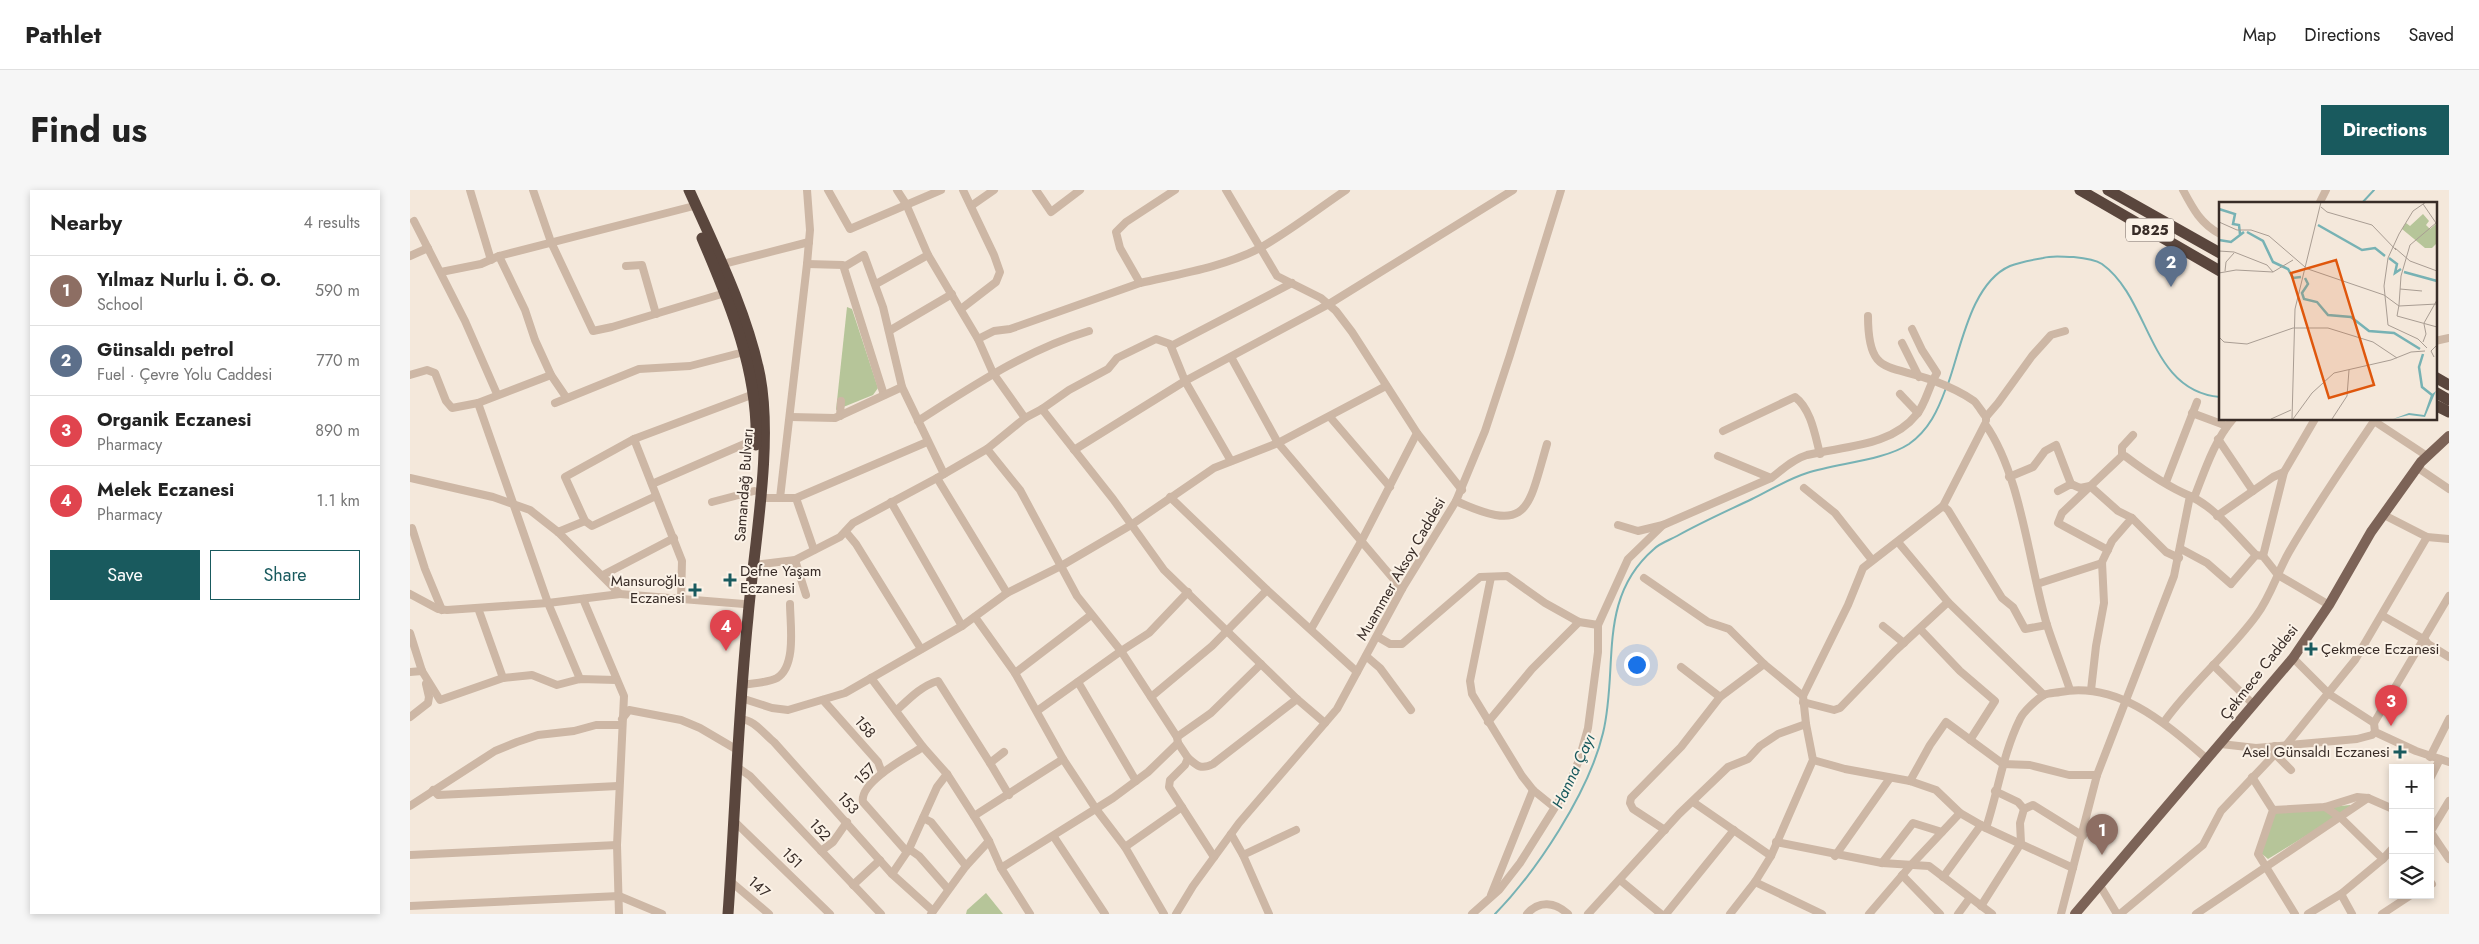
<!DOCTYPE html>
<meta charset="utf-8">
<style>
body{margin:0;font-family:Jost,sans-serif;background:#f6f6f6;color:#222}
.controls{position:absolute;right:15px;bottom:15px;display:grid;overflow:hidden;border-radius:0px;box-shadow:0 2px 8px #0003}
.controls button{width:45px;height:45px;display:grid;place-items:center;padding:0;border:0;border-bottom:1px solid #e0e0e0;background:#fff;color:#222;font:25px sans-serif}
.you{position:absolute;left:1226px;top:474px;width:18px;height:18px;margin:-12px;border:4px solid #fff;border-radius:50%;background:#1a73e8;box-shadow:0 0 0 8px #1a73e833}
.badge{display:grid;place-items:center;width:32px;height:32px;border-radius:50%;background:#195a5e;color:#fff;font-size:16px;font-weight:700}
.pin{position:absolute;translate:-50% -41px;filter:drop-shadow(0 1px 2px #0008)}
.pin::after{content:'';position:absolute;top:26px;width:18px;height:15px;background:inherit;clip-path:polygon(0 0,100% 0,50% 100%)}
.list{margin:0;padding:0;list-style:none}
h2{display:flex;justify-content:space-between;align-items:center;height:65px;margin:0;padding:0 20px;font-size:21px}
h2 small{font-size:16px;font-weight:400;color:#767676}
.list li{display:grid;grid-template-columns:32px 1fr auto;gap:15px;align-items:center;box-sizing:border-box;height:70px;padding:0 20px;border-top:1px solid #e0e0e0}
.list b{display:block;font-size:19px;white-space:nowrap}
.list p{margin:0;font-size:16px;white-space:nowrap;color:#767676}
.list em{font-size:16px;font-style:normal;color:#767676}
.actions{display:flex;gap:10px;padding:15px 20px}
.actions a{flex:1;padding:11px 0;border:1px solid #195a5e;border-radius:0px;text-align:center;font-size:18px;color:#195a5e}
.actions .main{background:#195a5e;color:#fff}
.icon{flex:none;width:28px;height:28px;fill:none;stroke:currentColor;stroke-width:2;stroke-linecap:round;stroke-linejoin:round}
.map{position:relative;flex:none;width:2039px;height:724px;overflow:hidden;border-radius:0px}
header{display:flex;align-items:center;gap:30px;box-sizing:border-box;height:70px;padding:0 25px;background:#fff;border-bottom:1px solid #e0e0e0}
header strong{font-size:24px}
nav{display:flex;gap:28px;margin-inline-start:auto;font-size:18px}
.intro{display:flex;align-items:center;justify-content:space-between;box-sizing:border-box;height:120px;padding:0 30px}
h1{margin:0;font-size:35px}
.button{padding:12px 22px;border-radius:0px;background:#195a5e;color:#fff;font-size:18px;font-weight:700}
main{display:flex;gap:30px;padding:0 30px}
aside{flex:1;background:#fff;border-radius:0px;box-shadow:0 2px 8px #0003}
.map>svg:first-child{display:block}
.green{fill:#b6c599}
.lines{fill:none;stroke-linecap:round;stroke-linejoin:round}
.stream{stroke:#77b2b4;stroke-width:2}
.minor{stroke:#cdb7a5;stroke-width:8}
.major{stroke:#7c6357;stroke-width:10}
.highway{stroke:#5a463d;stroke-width:11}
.poi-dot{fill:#195a5e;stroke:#fbf2e7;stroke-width:2}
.labels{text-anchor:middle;stroke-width:4;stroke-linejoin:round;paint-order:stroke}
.shield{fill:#fbf2e7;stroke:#726761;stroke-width:1}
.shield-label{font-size:14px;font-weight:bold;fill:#382c27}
.street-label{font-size:15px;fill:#382c27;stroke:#fbf2e7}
.poi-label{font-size:15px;fill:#382c27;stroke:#fbf2e7;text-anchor:start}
.water-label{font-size:16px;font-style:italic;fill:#195a5e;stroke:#fbf2e7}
.inset-river{fill:none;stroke:#77b2b4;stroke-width:2.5}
.inset-road{fill:none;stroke:#a99d93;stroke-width:1}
.view{fill:#df570d;fill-opacity:0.15;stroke:#df570d;stroke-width:2.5}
.inset-edge{fill:none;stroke:#382c27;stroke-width:2.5}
</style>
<header>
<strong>Pathlet</strong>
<nav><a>Map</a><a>Directions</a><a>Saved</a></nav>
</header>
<div class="intro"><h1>Find us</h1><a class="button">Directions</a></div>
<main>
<aside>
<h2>Nearby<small>4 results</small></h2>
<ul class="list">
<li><span class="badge" style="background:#8d6e63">1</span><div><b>Yılmaz Nurlu İ. Ö. O.</b><p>School</p></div><em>590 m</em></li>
<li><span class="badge" style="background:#5c6f8a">2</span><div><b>Günsaldı petrol</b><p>Fuel · Çevre Yolu Caddesi</p></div><em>770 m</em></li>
<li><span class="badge" style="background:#e0444e">3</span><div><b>Organik Eczanesi</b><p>Pharmacy</p></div><em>890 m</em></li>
<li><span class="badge" style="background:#e0444e">4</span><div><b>Melek Eczanesi</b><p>Pharmacy</p></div><em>1.1 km</em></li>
</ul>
<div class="actions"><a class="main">Save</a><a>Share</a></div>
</aside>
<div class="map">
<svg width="2039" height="724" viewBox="0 0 2039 724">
<rect width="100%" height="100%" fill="#f4e8db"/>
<g class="green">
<path d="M437,117L442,119L468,198L463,205L426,220Z"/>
<path d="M1940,615L1941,618L1858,669L1851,663L1865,623Z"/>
<path d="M576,703L593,724H556L557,720Z"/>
</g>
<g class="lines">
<g class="stream">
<path d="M1951,14L1964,0"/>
<path d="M1538,194C1551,158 1561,93 1600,76C1610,72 1622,70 1633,68C1643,65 1653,67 1663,67C1673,68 1684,69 1692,74C1741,109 1738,201 1810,207"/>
<path d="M1085,724C1127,681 1179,602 1193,543C1209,478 1186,409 1244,359C1250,353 1260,350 1267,346C1292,332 1317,321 1342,309C1360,300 1378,289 1397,283C1427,273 1473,271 1499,254C1519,240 1528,220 1536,198"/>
</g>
<g class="minor">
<path d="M60,0L81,70"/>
<path d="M123,0L141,52L183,141L202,137L315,103"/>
<path d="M418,0L440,39L531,0"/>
<path d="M487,0L496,14L518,65L568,149L583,183L615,228"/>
<path d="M626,0L641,22L670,0"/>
<path d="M765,0L716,32L706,42L710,58L730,93C769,84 814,77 850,58C880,41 908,19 936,0"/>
<path d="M816,0L867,86L911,108L926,121L942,142L1007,243L1052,300"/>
<path d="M1773,0C1783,19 1791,34 1810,44"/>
<path d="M1909,14L1916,0"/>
<path d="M561,16L584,0"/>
<path d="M4,31L55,131L87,204"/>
<path d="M0,66L18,58"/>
<path d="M89,66L115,120L125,150L141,185L156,207"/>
<path d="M313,74L399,52"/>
<path d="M397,74L433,75L474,205"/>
<path d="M216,76L232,75L246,124"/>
<path d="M434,77L454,65L473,117L492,197L534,284"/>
<path d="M31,82L71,74L89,66L280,17"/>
<path d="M466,94L518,65"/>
<path d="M551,119L586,92L590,82L584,65L553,0"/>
<path d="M1458,126C1458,185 1477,174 1522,190C1535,195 1553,203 1564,211C1568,215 1572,222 1576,227"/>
<path d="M479,141L542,104"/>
<path d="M568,149L584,141L600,139L730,93"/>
<path d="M2025,151L2039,148"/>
<path d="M1492,153L1509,187"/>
<path d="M761,156L882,93"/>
<path d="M821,167L868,253L992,399"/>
<path d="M0,185L17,180L25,183L36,211L42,218L68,213"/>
<path d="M141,185L68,213L138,413L170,489"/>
<path d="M1490,204L1508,223"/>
<path d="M145,213L229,179L280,176L334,162"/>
<path d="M632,219L703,309L754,380L887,509L915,533"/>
<path d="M1782,223L1817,236"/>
<path d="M430,226L431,211"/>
<path d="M381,227L425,228L492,197"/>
<path d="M920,227L980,297"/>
<path d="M1576,230V227L1588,213L1622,166L1641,145L1655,141"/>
<path d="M508,231C563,196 616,160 679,141"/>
<path d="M1313,241L1385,207C1401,219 1405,245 1410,264"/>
<path d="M224,249L272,371L271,410"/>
<path d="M1808,249L1843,301"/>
<path d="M577,259L610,300L667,406L711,461L767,547L768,553L778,568L775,575L760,590L759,597L804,667"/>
<path d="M664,260L775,191L919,114L1103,0"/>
<path d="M1308,266L1361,288C1372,280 1383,269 1397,265C1434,256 1481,257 1507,224C1516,213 1519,195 1527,183L1512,160L1502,139"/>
<path d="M1712,266V257L1723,245"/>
<path d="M2008,278L2039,299"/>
<path d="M1599,287L1623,277L1635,261L1646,255L1661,294"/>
<path d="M0,288L83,307L120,320L148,342L210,404L334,414"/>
<path d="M527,288L597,403"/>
<path d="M1756,292L1787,212"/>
<path d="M242,294L346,249"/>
<path d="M1394,298L1425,323L1462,370"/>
<path d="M1648,301L1661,294L1670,298L1680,296L1708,321L1722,328L1702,351L1692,372L1694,413L1686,456L1681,500"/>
<path d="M246,306L182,336L175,331L155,287L224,249L344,204"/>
<path d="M1780,306C1806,318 1826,345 1846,365L1853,366L1868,385L1919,415"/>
<path d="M760,307L857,400L947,482"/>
<path d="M350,308H386L517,252"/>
<path d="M370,308L397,74L400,40L397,0"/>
<path d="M386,308L404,360"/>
<path d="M1784,308C1795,280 1804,251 1823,229"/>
<path d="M1046,311C1120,345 1118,318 1137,254"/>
<path d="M302,312L344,301"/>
<path d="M481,312L552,436"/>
<path d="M1533,316L1538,320L1592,408L1603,417L1615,439L1637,435"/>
<path d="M1974,325L2017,347L2039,349"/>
<path d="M1807,326L1863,287L1874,282L1905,229"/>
<path d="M1722,328L1756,362L1769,368"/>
<path d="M1208,335L1228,341L1253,335L1361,288"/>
<path d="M2,338L15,379L32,420"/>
<path d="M148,342L175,331"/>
<path d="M436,342L446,354L511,459"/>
<path d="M1488,352L1538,412L1634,505"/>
<path d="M1771,359L1797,373L1821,394L1846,365"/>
<path d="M1853,366L1874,282"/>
<path d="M385,370L396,405"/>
<path d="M343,375L385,370L430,347L443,333L527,288L577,259L615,228L632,219L659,200L698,179L707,168L746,149L760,154L775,191L821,271"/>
<path d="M193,385L264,348"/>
<path d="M1081,387L1060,491L1062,504L1112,586L1123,600L1144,617"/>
<path d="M1234,388L1298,432L1319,439L1354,474L1393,506"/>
<path d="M1627,394L1692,373"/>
<path d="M0,404L28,419L37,420L138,413L210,404"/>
<path d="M173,409L214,506L207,655L209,724"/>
<path d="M68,418L93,488"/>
<path d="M1973,426L2015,450L2018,454L2039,467"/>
<path d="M565,427L605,483L653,569L686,619L715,657L754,724"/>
<path d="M1473,436L1494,453"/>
<path d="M901,439L952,350L1007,243"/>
<path d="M1510,439L1550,481L1585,511L1560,550"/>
<path d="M0,443L12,481L30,510L93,488L122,485L147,495L170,489L206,490"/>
<path d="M968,447L980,454H992L1070,387L1097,386L1135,413L1169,432L1188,435L1218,369L1253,335"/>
<path d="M956,466L970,478L1001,520"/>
<path d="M1883,468L1919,504L1964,533L1965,542L2006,561L2039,572"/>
<path d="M1803,475L1844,515"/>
<path d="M1271,477L1310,507"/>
<path d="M0,482L12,481"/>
<path d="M605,483L681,425"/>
<path d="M461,488L513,557L537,584L564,626L579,651L591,678L620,724"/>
<path d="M668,492L726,591"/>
<path d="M332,495C342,493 358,493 367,488C387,476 380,433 380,414"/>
<path d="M741,507L802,456L857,400"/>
<path d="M331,508L362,518L378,520L435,503L552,436L597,403L651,376L721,335L804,278L868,253L976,196"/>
<path d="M413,510L468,572L472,583"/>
<path d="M1393,512L1424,520L1430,518L1485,461L1538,412"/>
<path d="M486,521C499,509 511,496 528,491L580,573"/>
<path d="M627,521L711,461L739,443L778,402"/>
<path d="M0,527L18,513L19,507L16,494"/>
<path d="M212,529L219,520L271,530L290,538L324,558"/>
<path d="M330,530C343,528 354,544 364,552L482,684L523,721"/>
<path d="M1078,532L1122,479L1169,432"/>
<path d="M1754,532C1781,494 1818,464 1846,426C1861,406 1867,383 1879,362C1905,317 1935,274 1964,231L2017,266"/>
<path d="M1964,533L2039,406"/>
<path d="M767,547L801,523L851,474"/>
<path d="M1811,554L1846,558L1947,549L1962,545L1965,542"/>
<path d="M1877,554L1945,470L2017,347"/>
<path d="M594,562L580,573L599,605"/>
<path d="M1865,564L1881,580"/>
<path d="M2020,567L2039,529"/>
<path d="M778,568C787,576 791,580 803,574L887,509"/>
<path d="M1403,570L1435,579L1500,591L1526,600L1550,623L1576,638L1663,678"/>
<path d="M327,577L340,586L471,724"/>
<path d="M1842,587L1863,620L1848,664L1885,724"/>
<path d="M2020,589L2030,569"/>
<path d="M1500,591L1520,555L1536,532L1593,574L1620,575L1659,585H1687"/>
<path d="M23,600L28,605L208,596"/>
<path d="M1585,601L1608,612L1614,619L1623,615L1673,646"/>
<path d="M1283,612L1361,666"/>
<path d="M0,616L85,561L107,552L128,545L164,541L186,535H211"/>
<path d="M1863,620L1915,617L1947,607L1958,608L1983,619"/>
<path d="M564,626L653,569"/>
<path d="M513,628L521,632L556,676"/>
<path d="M324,631L420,724"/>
<path d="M1576,638C1588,602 1593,563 1610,529C1613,522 1627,509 1634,505C1638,503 1645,503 1650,502C1708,491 1755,533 1797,569"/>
<path d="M1255,640L1223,619L1220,613L1221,608L1271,557L1310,507L1354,474"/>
<path d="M2020,641L2039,669"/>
<path d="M2021,641L2039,611"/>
<path d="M821,644L833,665L859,724"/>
<path d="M644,647L695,724"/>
<path d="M1366,652L1472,673L1519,676L1582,724"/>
<path d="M715,657L772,617"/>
<path d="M499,659L509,666L538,699"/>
<path d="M411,661L423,652L437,632"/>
<path d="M497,662L453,612C449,592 497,567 513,557"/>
<path d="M0,665L207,655"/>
<path d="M833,665L886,640"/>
<path d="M1425,666L1480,588"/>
<path d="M1973,669L1983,658"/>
<path d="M1472,673L1503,633L1532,642"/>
<path d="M591,678L703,608L738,582L768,553"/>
<path d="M482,684L499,659L527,597L537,584"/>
<path d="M1492,685L1530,724"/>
<path d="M1533,687L1571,635"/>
<path d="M1210,690L1251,724"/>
<path d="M320,691L359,724"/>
<path d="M1345,692L1412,724"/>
<path d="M1689,694L1707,724"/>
<path d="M443,695L470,670"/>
<path d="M2020,695L2022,694"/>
<path d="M1931,704L1942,724"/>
<path d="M1081,705L1123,600"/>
<path d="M0,716L209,706L252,724"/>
<path d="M1571,716L1611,653L1610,633L1614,619"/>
<path d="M521,724L556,676L579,651"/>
<path d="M766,724L783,696L829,633L927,519L992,399L1046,311L1075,241L1100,165L1151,0"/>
<path d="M1062,724L1089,700L1110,673L1159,595L1169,570L1178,538L1188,462V435"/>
<path d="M1117,724C1129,710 1145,712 1158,724"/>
<path d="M1178,724L1269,624L1318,577L1338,569L1350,556L1368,544L1396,534"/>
<path d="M1256,724L1324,640"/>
<path d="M1320,724L1345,692L1361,666L1403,570L1396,534L1393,506L1438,415L1453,378L1533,316L1575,234C1611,284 1619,375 1637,435C1644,457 1653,479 1660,500"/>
<path d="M1459,724L1501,675L1550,623"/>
<path d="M1548,724L1559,709"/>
<path d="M1651,724L1687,585L1764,386L1780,306C1756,296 1736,282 1715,266H1712L1652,323L1648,333L1698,360"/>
<path d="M1710,724L1793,655L1811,621L1865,564V556"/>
<path d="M1786,724L1958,608"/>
<path d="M1898,724L1931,704L1973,669L1931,628L1915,617"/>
<path d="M1972,724L2001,705"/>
</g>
<path class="major" d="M1665,724L1883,468L1919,415L1961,342L2011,272L2039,246"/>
<g class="highway">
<path d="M279,0C306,60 337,122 350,186C363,256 344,355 338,427C328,526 325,625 318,724"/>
<path d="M1670,0L1810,81"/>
<path d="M1698,0L1810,63"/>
<path d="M292,48C320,113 349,183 346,255"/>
<path d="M2025,187L2039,195"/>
<path d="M2025,202L2039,210"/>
<path d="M2025,215L2039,222"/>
</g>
</g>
<g class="poi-dot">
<path d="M317.5 382.5h5v5h5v5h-5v5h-5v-5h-5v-5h5z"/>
<path d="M282.5 392.5h5v5h5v5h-5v5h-5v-5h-5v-5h5z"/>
<path d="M1898.5 451.5h5v5h5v5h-5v5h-5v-5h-5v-5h5z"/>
<path d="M1987.5 554.5h5v5h5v5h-5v5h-5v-5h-5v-5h5z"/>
</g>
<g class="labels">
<rect class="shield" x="1716" y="28.5" width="48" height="23" rx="4"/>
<g class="shield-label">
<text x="1740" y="45">D825</text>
</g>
<g class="street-label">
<text transform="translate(334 295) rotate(-86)" y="5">Samandağ Bulvarı</text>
<text transform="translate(991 379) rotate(-60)" y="5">Muammer Aksoy Caddesi</text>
<text transform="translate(1849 482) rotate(-52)" y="5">Çekmece Caddesi</text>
<text transform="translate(455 537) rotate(49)" y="5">158</text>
<text transform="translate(455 584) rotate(-46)" y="5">157</text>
<text transform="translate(438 613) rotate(48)" y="5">153</text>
<text transform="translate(410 640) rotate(47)" y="5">152</text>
<text transform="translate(382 668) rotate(44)" y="5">151</text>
<text transform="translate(349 697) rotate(41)" y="5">147</text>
</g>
<g class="poi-label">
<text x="330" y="386">Defne Yaşam<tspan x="330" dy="17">Eczanesi</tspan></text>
<text x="275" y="396" text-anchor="end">Mansuroğlu<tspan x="275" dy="17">Eczanesi</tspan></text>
<text x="1911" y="464">Çekmece Eczanesi</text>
<text x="1980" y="567" text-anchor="end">Asel Günsaldı Eczanesi</text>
</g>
<g class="water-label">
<text transform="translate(1163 581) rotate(-65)" y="6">Hanna Çayı</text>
</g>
</g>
<g transform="translate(1809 12)">
<rect width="218" height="218" fill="#f4e8db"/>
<path d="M204,12L210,19L207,23L211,27L217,22V42L213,46H206L183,27L187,21L191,24Z" fill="#b6c599"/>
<path d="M217,189L206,215L190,213L174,217L190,211L205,213L212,193Z" fill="#77b2b4"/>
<path class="inset-river" d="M0,7L16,12L14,22L20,23L21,32M99,23L143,48L156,46L166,54M28,30L44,39L54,60L69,67L74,76L82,75M0,38L12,40L25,30M170,56L178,62L176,71L182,67M185,70L218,79M86,76L89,82L83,91L85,97L98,100L109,113L132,115L150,129L175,131L201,147M204,152L200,165L203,185L213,193"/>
<path class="inset-road" d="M207,0L194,9L180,32L169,56L165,84L169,123L199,137L208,146M204,2L217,21M102,5L108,10L153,23L177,48M0,20L18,28H32L50,34L86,65M176,46L191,59L218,69M0,49L15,50L48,63L54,70M86,66L165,93L180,104L218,102M6,69L7,60L15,51M0,71L17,68L54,70L74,58M181,87L203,89M180,103L182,74L191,43L217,21M180,103L178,114L218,125M205,121L218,98M0,135L5,140L28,142L74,126H109L154,140L178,156M204,140L207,132L205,122M215,155L212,149L218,143M52,217L72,208M73,217L76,107L102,0M74,217L93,191L115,171L172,158L192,150L206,149M113,217L128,194L130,168"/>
<path class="view" d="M117,58L155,183L110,196L72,71Z"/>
<rect width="218" height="218" class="inset-edge"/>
</g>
</svg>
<div class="controls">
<button>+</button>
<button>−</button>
<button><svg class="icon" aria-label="layers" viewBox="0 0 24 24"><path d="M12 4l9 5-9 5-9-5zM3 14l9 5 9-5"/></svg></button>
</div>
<div class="you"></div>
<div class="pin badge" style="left:1692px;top:665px;background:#8d6e63">1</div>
<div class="pin badge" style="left:1761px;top:97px;background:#5c6f8a">2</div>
<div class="pin badge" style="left:1981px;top:536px;background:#e0444e">3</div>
<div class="pin badge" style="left:316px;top:461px;background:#e0444e">4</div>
</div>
</main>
